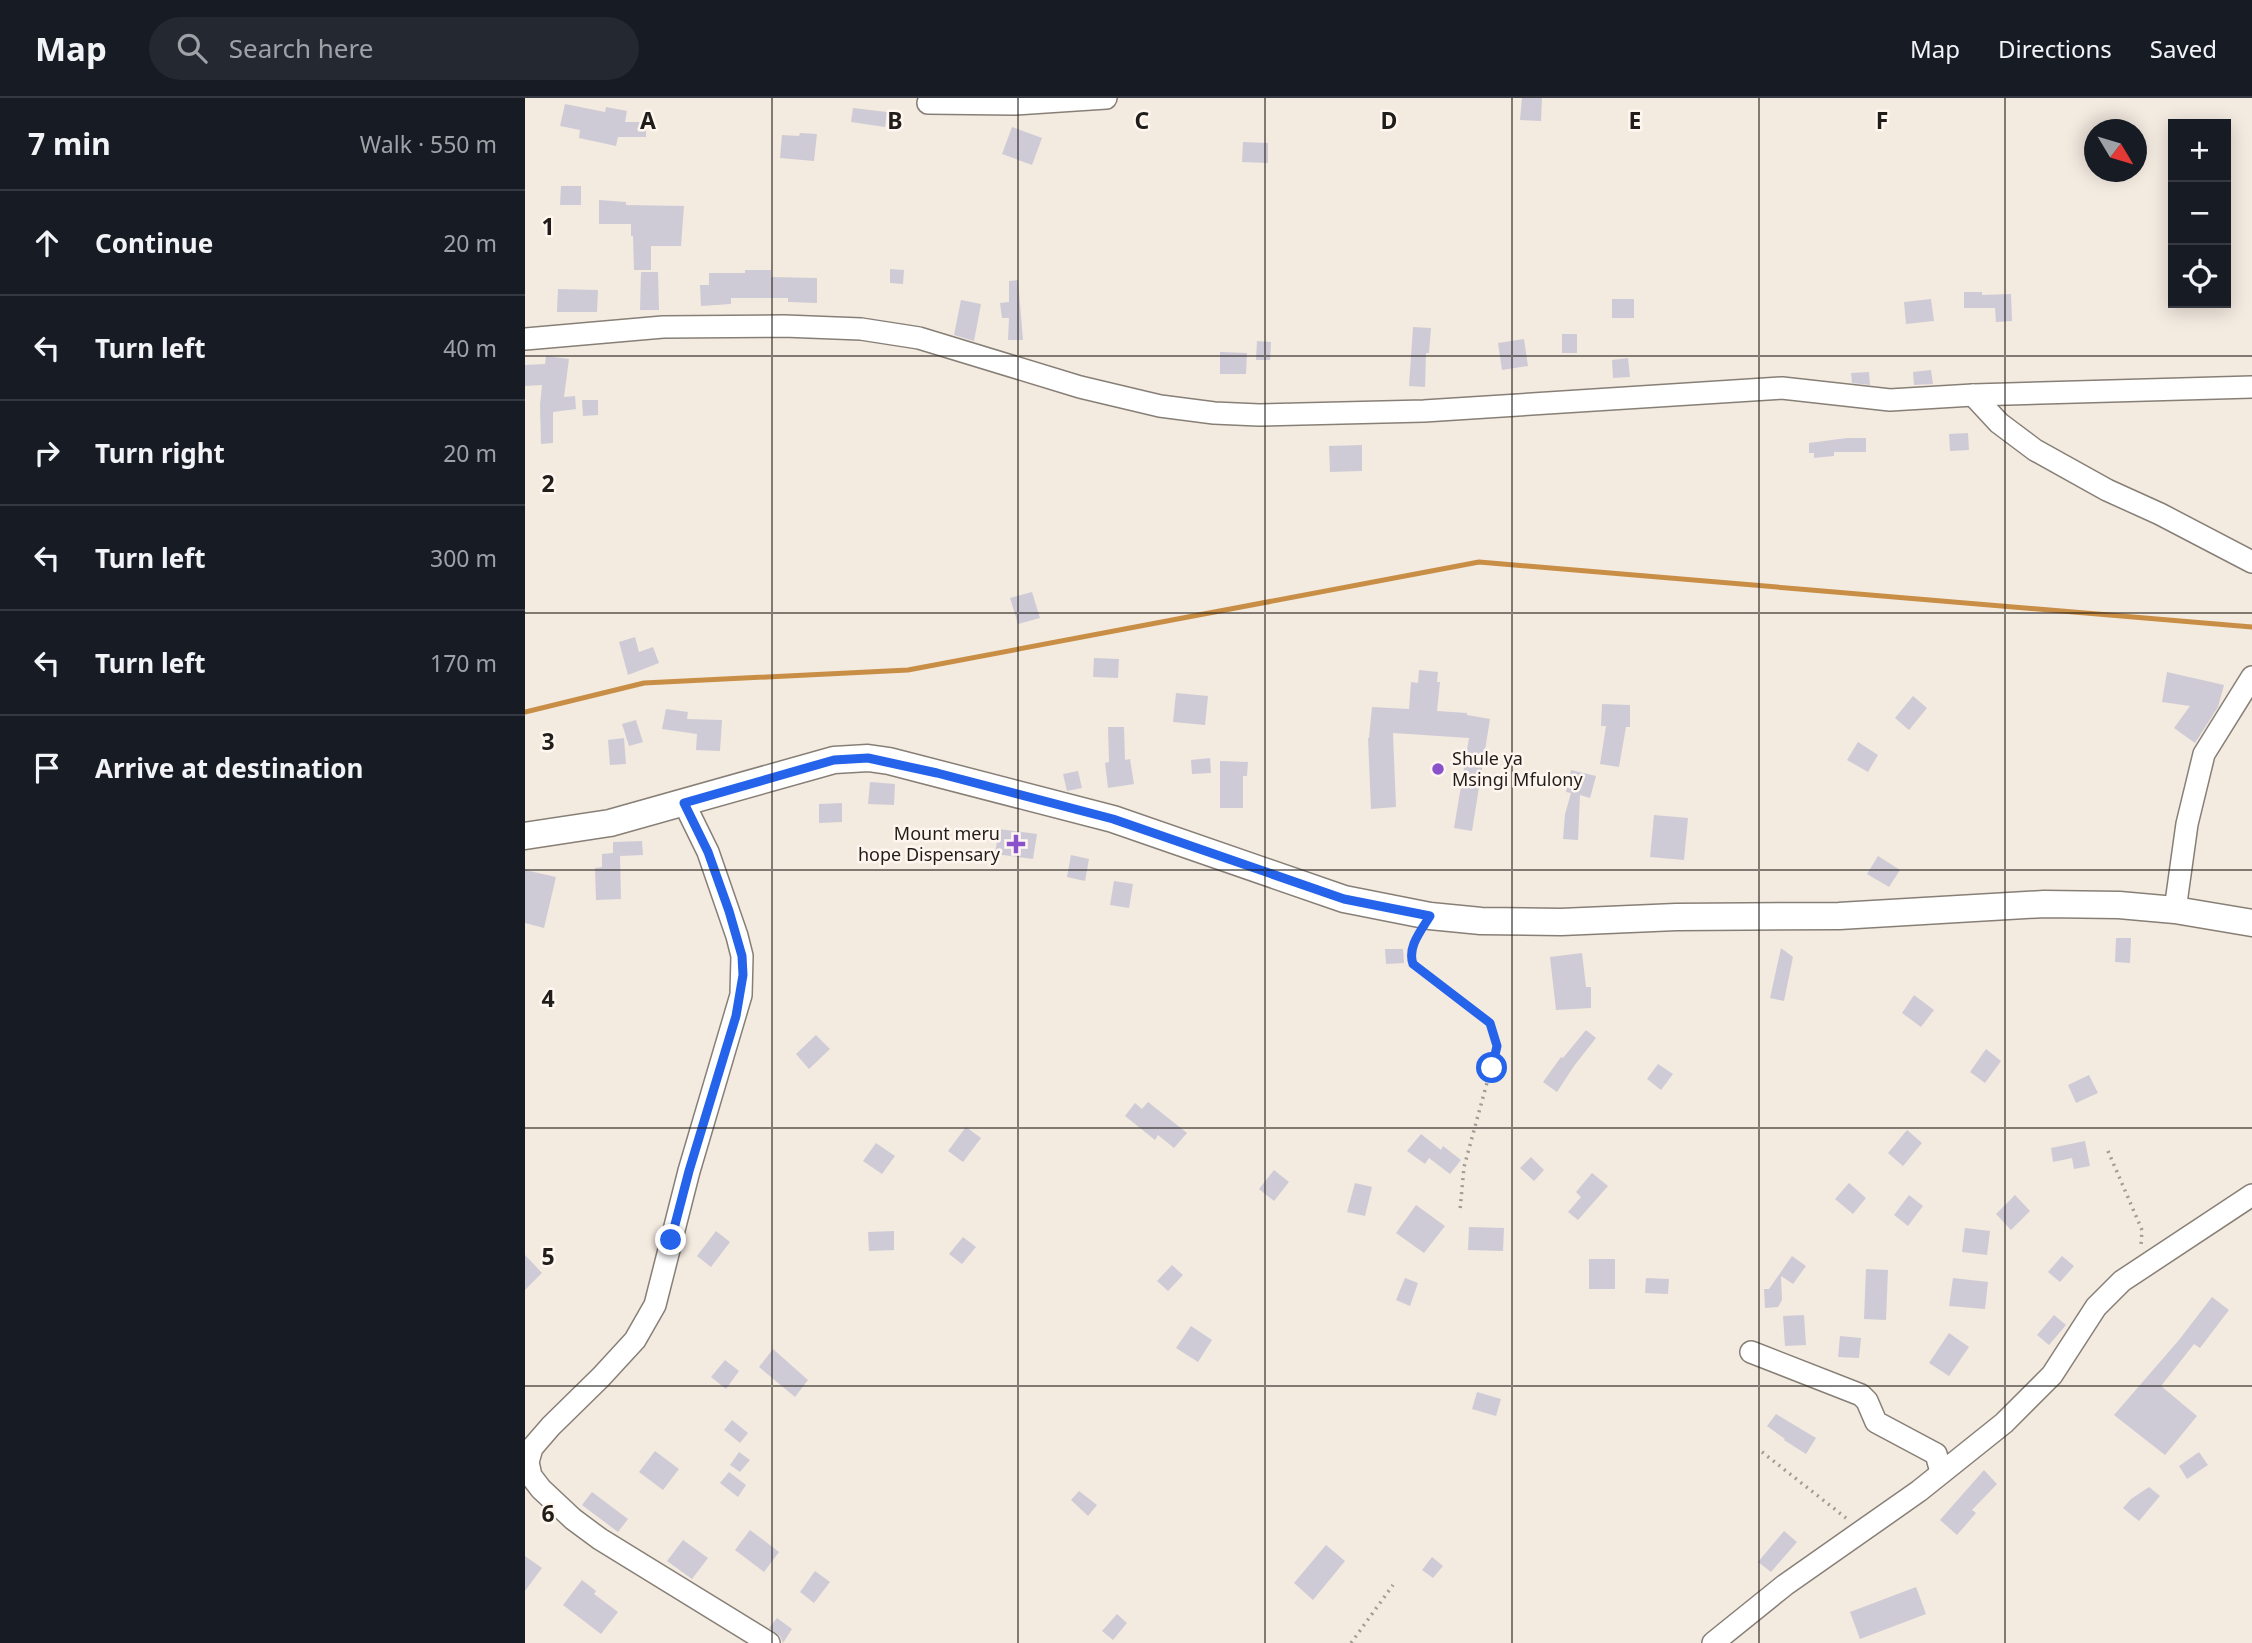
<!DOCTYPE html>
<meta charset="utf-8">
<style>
body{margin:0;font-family:"Noto Sans",sans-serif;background:#242831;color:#f1f3f6}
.controls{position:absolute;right:21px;top:21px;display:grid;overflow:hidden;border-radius:0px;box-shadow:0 4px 18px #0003}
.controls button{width:63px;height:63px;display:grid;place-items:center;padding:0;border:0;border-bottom:2px solid #363941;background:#171b24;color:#f1f3f6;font:35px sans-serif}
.compass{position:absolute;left:1559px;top:21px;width:63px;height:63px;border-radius:50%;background:#171b24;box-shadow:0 4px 18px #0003;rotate:128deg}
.stop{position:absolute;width:21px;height:21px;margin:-16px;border:5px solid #2563eb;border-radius:50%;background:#fff}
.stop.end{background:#2563eb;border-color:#fff;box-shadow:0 2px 7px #0008}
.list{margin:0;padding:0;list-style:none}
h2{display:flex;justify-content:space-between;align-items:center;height:91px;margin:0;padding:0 28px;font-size:30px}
h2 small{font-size:23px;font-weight:400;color:#9ea1a6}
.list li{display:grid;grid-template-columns:46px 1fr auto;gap:21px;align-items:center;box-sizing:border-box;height:105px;padding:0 28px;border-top:2px solid #363941}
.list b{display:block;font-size:26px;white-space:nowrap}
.list em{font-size:23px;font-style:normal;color:#9ea1a6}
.icon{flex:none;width:38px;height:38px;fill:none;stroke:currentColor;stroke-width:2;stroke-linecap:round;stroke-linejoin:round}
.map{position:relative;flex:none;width:1727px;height:1545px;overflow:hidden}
header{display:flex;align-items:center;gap:42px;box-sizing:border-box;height:98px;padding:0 35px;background:#171b24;border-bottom:2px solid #363941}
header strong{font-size:33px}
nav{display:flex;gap:38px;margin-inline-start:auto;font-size:24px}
.search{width:490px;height:63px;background:#242831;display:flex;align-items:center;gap:18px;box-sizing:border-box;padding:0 24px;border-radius:38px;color:#9ea1a6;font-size:26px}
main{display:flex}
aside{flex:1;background:#171b24}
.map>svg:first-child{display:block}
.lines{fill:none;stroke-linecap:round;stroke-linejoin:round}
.stream{stroke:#c98e45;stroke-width:5}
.building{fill:#cfcbd6}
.minor-casing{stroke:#877f76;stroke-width:24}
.tertiary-casing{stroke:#877f76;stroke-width:29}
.path{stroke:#a29b93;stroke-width:3.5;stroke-dasharray:2 5;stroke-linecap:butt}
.minor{stroke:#fff;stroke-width:21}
.tertiary{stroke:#fff;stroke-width:26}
.route{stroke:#2563eb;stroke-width:9}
.grid{fill:none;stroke:#211d1a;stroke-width:2;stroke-opacity:0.55}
.poi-dot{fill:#8952ca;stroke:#fff7ef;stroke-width:2.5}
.labels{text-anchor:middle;stroke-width:5;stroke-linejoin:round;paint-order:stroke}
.poi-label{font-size:18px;fill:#211d1a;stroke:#fff7ef;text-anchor:start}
.grid-label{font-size:23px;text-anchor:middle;font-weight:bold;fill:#211d1a;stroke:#fff7ef;stroke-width:5;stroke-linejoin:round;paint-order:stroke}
</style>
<header>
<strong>Map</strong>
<div class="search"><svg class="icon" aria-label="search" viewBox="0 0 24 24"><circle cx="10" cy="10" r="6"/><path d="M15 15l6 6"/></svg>Search here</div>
<nav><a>Map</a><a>Directions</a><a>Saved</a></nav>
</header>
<main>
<aside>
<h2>7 min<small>Walk · 550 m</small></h2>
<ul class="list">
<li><svg class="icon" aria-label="ahead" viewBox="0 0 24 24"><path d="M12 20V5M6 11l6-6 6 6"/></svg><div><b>Continue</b></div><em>20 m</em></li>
<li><svg class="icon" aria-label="left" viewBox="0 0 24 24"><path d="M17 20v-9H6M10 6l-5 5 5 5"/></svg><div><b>Turn left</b></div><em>40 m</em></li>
<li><svg class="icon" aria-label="right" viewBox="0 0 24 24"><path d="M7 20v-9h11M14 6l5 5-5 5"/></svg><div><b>Turn right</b></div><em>20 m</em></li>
<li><svg class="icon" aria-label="left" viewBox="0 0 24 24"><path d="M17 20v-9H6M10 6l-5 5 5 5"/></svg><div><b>Turn left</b></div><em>300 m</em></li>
<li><svg class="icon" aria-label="left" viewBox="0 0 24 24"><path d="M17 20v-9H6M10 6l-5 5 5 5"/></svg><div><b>Turn left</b></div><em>170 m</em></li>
<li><svg class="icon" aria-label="arrive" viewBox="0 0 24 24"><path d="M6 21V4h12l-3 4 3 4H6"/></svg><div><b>Arrive at destination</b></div></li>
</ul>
</aside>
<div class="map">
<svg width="1727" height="1545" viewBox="0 0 1727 1545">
<rect width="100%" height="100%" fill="#f3eae0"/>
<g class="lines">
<path class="stream" d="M0,614L119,585L383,572L954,464L1727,529"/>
</g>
<g class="building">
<path d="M997,0H1017L1016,23L995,22Z"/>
<path d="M40,6L80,14L81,9L102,13L100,24H121V39H93L91,48L54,40L55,32L35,28Z"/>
<path d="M328,10L362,14L360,29L326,24Z"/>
<path d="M487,29L517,40L507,67L477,56Z"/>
<path d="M275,35L292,36L289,63L255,60L257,37L274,38Z"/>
<path d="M718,44L743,45V65L717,64Z"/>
<path d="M36,88H56V107H35Z"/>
<path d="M74,102L101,104V107L159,108L156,148H126V172H109L108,138H106V126H74Z"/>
<path d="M365,171L379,172L378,186L365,185Z"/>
<path d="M220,172H246V179L292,180V205L263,204V200H206V206L176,208L175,187H184V175H220Z"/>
<path d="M116,174H133L134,212H115Z"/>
<path d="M493,182L498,242H483L484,220H477L475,205L484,204V183Z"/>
<path d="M33,191L73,192L72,214H32Z"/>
<path d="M1439,194H1457V197L1486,196L1487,223L1471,224L1470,210H1439Z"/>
<rect x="1087" y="201" width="22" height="19"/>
<path d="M1406,201L1409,223L1381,226L1379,204Z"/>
<path d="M436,202L456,206L449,243L429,237Z"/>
<path d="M888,229L906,230L904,255H901L900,289L884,288Z"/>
<rect x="1037" y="236" width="15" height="19"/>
<path d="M999,241L1003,268L977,272L973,245Z"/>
<path d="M732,243L746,244L745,262H731Z"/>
<path d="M695,254L722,255L721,276H695Z"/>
<path d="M21,258L44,261L39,299L50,298L51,311L28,314V345L16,346L15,307L17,287L0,288V267L20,266Z"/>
<path d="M1103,260L1105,279L1088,280L1087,262Z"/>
<path d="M1406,272L1408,286L1389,287L1388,274Z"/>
<path d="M1344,274L1345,287L1327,285L1326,275Z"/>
<path d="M57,302H73V317L58,318Z"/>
<path d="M1443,335L1444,352L1425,353L1424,336Z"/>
<path d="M1322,340H1341V354H1309V358L1289,360V355H1284V345Z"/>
<path d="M837,347V373L805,374L804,348Z"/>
<path d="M507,494L515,520L493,526L485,500Z"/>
<path d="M110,539L114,554L128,549L134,565L103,577L94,544Z"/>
<path d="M569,560L594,561L593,580L568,579Z"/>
<path d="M894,572L913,574L912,584H915L912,613L942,615V617L965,621L947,733L929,730L944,640L868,635L871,709L846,711L843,640H844L847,609L884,611L886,584L893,585Z"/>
<path d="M1642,574L1699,587L1693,609L1670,645L1649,630L1665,608L1637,604Z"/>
<path d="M651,595L683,598L680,627L648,624Z"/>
<path d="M1388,598L1402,610L1384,632L1370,620Z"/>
<path d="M1077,606L1105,607V629H1101L1094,669L1075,666L1081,628H1076Z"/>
<path d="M141,611L163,614L162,621L197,622L195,653L171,652L172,636L137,631Z"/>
<path d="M111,622L118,644L104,648L97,626Z"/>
<path d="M583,629H599L600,662L605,661L609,686L583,690L580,665L584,664Z"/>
<path d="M99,640L101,666L85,667L83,642Z"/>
<path d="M1333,644L1353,657L1343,674L1322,662Z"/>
<path d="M685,660L686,675L667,676L666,662Z"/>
<path d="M695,663L723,664L722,678H718V710H695Z"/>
<path d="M1046,672L1071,678L1065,700L1055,697L1053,742L1038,741L1040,716L1046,695L1041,694Z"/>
<path d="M553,673L557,690L542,693L538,676Z"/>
<path d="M345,684L370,686L369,707L343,706Z"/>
<path d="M317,705V724L294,725V706Z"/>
<path d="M1129,717L1163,720L1159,762L1125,759Z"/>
<path d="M474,731L512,736L508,761L470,756Z"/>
<path d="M117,743L118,757L95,758L96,801L71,802L70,770L77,769V756L88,755V744Z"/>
<path d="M546,757L564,761L560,783L542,779Z"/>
<path d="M1353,758L1375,772L1364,789L1342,776Z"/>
<path d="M0,772L31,779L19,830L0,825Z"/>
<path d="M589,783L608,786L604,810L585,807Z"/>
<path d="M1591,840H1606L1605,865L1590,864Z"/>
<path d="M1256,850L1268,859L1259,903L1245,900Z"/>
<path d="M860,851H878L879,865L861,866Z"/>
<path d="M1057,855L1061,889H1066V910L1031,912L1025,859Z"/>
<path d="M1389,897L1409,912L1396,929L1377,915Z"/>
<path d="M1061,932L1071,940L1049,968L1032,994L1018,984L1036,959L1038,960Z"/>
<path d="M291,937L305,951L284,971L271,956Z"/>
<path d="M1461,951L1476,963L1460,985L1445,974Z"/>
<path d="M1133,966L1148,976L1136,992L1122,981Z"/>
<path d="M1564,977L1573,995L1551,1005L1543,987Z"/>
<path d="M623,1004L662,1035L649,1050L633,1037L630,1042L600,1018L610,1005L617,1011Z"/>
<path d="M441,1029L456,1040L438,1064L423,1053Z"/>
<path d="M1382,1032L1397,1045L1378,1068L1363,1055Z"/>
<path d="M896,1036L916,1052L918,1048L936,1062L925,1076L904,1060L900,1066L882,1053Z"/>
<path d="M1560,1043L1565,1068L1549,1071L1547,1060L1528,1064L1526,1050Z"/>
<path d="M351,1045L370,1058L357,1076L338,1063Z"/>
<path d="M1006,1059L1019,1072L1009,1083L995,1070Z"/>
<path d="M749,1072L764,1084L749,1103L734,1091Z"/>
<path d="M1067,1075L1083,1088L1053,1122L1043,1114L1056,1099L1051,1094Z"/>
<path d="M830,1085L847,1089L840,1118L822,1114Z"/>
<path d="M1324,1085L1341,1100L1328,1116L1310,1101Z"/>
<path d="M1384,1097L1398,1108L1383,1128L1369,1117Z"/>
<path d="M1490,1097L1505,1113L1486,1132L1471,1116Z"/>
<path d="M891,1107L920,1128L899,1155L871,1135Z"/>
<path d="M944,1129L979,1130L978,1153L943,1152Z"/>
<path d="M1440,1130L1465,1133L1462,1157L1437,1154Z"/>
<path d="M191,1133L205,1144L186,1169L172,1158Z"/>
<path d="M369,1133V1152L344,1153L343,1134Z"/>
<path d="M438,1139L451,1149L437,1166L424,1156Z"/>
<path d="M0,1157L17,1175L0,1192Z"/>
<path d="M1267,1158L1281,1168L1268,1186L1256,1178L1257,1202L1253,1209L1240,1210L1239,1191H1244Z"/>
<path d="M1537,1158L1549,1168L1535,1184L1523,1174Z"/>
<rect x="1064" y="1161" width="26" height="30"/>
<path d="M647,1167L658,1177L643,1193L632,1183Z"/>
<path d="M1341,1171L1363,1172L1361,1222L1339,1221Z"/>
<path d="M880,1180L893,1185L885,1208L871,1202Z"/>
<path d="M1121,1180L1144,1181L1143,1196L1120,1195Z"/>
<path d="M1428,1180L1463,1184L1460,1211L1424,1208Z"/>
<path d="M1687,1199L1704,1212L1675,1250L1669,1246L1636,1288L1672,1318L1640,1357L1589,1317L1654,1242Z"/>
<path d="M1279,1217L1281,1247L1260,1248L1258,1218Z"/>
<path d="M1529,1217L1541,1227L1524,1247L1512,1237Z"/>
<path d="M666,1228L687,1242L673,1264L651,1250Z"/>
<path d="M1424,1235L1444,1249L1424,1278L1404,1265Z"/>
<path d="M1315,1238L1336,1240L1334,1260L1313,1259Z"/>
<path d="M248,1251L283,1282L270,1299L234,1269Z"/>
<path d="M200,1262L214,1273L201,1291L186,1279Z"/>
<path d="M952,1294L976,1301L971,1318L947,1311Z"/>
<path d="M1251,1316L1291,1340L1281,1356L1259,1342L1260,1341L1242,1328Z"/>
<path d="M207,1322L223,1335L215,1345L199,1332Z"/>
<path d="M130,1353L154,1371L138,1392L114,1374Z"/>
<path d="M214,1354L225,1362L215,1374L205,1367Z"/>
<path d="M1674,1354L1683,1367L1662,1381L1654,1368Z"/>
<path d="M1459,1372L1472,1386L1447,1412L1451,1415L1432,1437L1415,1422Z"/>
<path d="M204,1374L221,1387L213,1399L195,1385Z"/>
<path d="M1624,1389L1635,1398L1614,1423L1598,1410L1606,1401Z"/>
<path d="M554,1393L572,1407L563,1418L546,1402Z"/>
<path d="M67,1394L103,1421L93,1434L57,1407Z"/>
<path d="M225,1432L254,1454L239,1474L210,1452Z"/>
<path d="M1259,1433L1272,1444L1246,1474L1233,1464Z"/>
<path d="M158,1442L183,1460L167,1481L142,1463Z"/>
<path d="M801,1447L820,1463L788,1502L769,1485Z"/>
<path d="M0,1458L17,1470L0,1493Z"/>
<path d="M907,1459L918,1468L908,1480L897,1472Z"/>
<path d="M290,1473L305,1484L289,1505L275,1494Z"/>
<path d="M57,1482L71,1493L69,1496L93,1514L76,1536L38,1507Z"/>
<path d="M1391,1489L1401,1516L1335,1541L1325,1514Z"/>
<path d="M592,1516L602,1525L588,1542L577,1533Z"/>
<path d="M252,1520L267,1531L258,1545L255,1538L244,1530Z"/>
</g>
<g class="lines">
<defs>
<g id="minor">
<path d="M403,5L490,6L581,0"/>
<path d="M0,241L138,229L259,228L336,231L394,240L555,289L635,308L689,315L734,317L899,313L1257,290L1365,302L1448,297L1727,289"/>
<path d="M1448,297L1474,325L1510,352L1582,392L1635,416L1727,464"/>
<path d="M159,705L183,754L212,838L217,858L216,897L164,1073L130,1207L110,1242L76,1279L26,1328L7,1350L3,1364L6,1378L16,1391L48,1421L75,1441L244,1545"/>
<path d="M1650,812L1662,726L1679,656L1727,579"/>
<path d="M1226,1254L1336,1297L1342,1303L1351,1324L1411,1356L1416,1374"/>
<path d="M1188,1545L1260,1487L1394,1393L1479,1325L1527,1277L1571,1209L1597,1183L1727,1097"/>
</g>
<path id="tertiary" d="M0,738L85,725L309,662L343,660L364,663L588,721L819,801L905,818L956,823L1036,824L1151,819L1314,818L1519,806L1594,807L1650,812L1727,825"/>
</defs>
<use href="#minor" class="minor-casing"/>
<use href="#tertiary" class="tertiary-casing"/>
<g class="path">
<path d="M893,838L885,857L888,866C916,892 964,907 972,948L939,1069L935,1112"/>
<path d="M1583,1053L1617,1132L1616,1147"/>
<path d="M1237,1354L1321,1420"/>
<path d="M826,1545L868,1487"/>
</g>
<use href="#minor" class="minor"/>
<use href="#tertiary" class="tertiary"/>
</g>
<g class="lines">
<path class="route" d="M146,1142L164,1073L211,918L218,877L217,858L204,813L183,754L159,705L309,662L343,660L412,675L588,721L819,801L905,818C896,833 882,849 888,866L965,925L972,948L967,970"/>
</g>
<path class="grid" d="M247,0V1545M493,0V1545M740,0V1545M987,0V1545M1234,0V1545M1480,0V1545M0,258H1727M0,515H1727M0,772H1727M0,1030H1727M0,1288H1727"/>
<g class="poi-dot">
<circle cx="913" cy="671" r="7"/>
<path d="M487.5 735.5h7v7h7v7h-7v7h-7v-7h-7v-7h7z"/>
</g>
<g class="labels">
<g class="poi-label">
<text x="927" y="667">Shule ya<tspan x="927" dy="21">Msingi Mfulony</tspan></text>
<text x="475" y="742" text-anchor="end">Mount meru<tspan x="475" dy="21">hope Dispensary</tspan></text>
</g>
</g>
<g class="grid-label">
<text x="123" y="31">A</text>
<text x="370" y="31">B</text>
<text x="617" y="31">C</text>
<text x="864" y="31">D</text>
<text x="1110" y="31">E</text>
<text x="1357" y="31">F</text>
<text x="23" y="137">1</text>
<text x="23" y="394">2</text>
<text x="23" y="652">3</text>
<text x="23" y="909">4</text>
<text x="23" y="1167">5</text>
<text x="23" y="1424">6</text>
</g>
</svg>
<div class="controls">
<button>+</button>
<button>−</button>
<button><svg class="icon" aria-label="locate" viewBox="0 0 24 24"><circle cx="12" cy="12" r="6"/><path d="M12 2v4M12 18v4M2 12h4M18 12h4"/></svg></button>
</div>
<svg class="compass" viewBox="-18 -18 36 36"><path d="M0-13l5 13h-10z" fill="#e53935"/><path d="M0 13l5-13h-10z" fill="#9ea1a6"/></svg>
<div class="stop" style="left:967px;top:970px"></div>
<div class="stop end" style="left:146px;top:1142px"></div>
</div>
</main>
